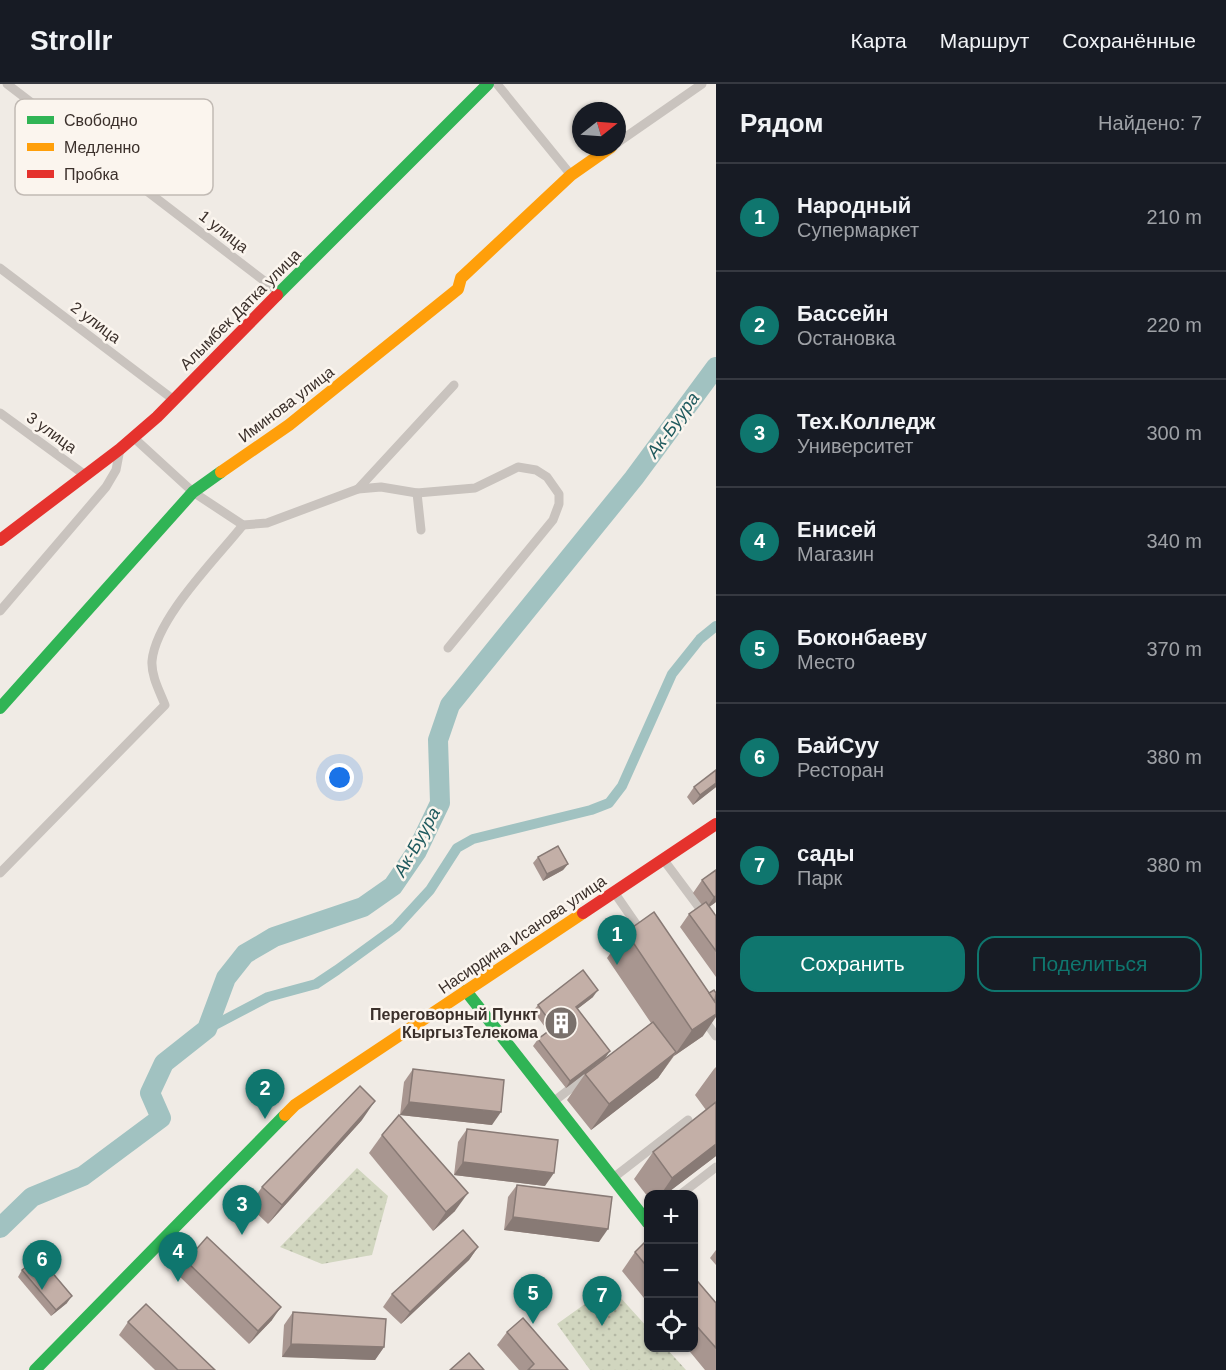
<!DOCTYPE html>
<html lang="ru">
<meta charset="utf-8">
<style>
body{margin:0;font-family:Arial,sans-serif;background:#242831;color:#f1f3f6}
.controls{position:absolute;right:18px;bottom:18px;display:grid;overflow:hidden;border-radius:12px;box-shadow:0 2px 4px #0004}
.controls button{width:54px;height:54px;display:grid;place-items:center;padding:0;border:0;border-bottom:2px solid #363941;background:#171b24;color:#f1f3f6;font:30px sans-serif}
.compass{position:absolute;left:572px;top:18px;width:54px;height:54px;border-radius:50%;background:#171b24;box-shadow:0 2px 4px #0004;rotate:73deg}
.you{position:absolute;left:340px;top:694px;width:21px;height:21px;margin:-15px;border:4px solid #fff;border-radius:50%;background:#1a73e8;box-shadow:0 0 0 9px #1a73e833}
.badge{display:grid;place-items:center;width:39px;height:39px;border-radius:50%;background:#0f766e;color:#fff;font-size:20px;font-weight:700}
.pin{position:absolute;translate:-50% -50px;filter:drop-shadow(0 2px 3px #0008)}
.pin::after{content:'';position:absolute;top:32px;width:21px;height:18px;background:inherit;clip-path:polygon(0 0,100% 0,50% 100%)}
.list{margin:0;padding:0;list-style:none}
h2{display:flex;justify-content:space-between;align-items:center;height:78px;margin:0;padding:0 24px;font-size:26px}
h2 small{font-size:20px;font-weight:400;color:#9ea1a6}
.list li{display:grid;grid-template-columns:39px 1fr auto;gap:18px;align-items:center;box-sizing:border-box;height:108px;padding:0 24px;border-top:2px solid #363941}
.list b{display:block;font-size:22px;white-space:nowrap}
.list p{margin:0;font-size:20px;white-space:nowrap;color:#9ea1a6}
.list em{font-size:20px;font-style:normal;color:#9ea1a6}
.actions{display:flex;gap:12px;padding:18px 24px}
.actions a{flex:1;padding:14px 0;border:2px solid #0f766e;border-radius:18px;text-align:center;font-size:21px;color:#0f766e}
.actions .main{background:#0f766e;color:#fff}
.icon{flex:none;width:33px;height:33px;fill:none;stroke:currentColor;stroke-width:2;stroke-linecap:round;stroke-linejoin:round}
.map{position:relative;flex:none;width:716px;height:1286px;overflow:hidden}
header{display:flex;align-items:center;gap:36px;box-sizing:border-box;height:84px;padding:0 30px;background:#171b24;border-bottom:2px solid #363941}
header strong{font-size:28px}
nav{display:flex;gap:33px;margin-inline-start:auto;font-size:21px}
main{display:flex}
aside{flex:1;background:#171b24}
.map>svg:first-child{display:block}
.garden{fill:url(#garden-dots)}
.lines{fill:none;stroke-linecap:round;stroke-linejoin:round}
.canal{stroke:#a1c2c1;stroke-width:10}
.river{stroke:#a1c2c1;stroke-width:20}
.street{stroke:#c9c3be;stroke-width:9}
.fast{stroke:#30b455;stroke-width:12}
.slow{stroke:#ff9f0a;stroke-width:12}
.jam{stroke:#e5322d;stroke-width:12}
.wall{fill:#a89690}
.shaded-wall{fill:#887a75}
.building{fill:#c3afa7;stroke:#887a75;stroke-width:1.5}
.labels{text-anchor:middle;stroke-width:5;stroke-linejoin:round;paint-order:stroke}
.street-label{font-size:16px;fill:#3b302b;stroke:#fbf5ee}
.poi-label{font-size:16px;font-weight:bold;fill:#3b302b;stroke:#fbf5ee;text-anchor:end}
.water-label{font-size:18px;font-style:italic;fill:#1f5a5e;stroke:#fbf5ee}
.key{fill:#fbf5ee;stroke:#c1bab4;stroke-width:1.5}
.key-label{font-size:16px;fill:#3b302b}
</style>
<header>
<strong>Strollr</strong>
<nav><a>Карта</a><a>Маршрут</a><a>Сохранённые</a></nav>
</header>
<main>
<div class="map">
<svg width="716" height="1286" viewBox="0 0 716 1286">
<defs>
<pattern id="garden-dots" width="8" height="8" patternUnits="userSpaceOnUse" patternTransform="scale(1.5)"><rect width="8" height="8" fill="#d1d6bf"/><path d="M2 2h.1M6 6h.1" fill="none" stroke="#b4b8a4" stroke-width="1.8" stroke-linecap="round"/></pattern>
</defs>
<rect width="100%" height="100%" fill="#f0ebe5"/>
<g class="garden">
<path d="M357,1084L388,1112L372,1171L322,1180L280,1163Z"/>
<path d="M610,1202L648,1244V1264H666L686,1286H590L557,1240Z"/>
</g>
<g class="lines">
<path class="canal" d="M207,945L268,913L316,900L337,886L396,843L430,806L457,764L473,755L591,726L609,719L622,702L672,590L700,555L716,542"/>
<path class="river" d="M0,1144L32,1113L83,1092L161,1034L150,1009L164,979L207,945L226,894L245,870L274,853L363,823L393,802L417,767L440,719L438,656L450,621L634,394L716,283"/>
<g class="street">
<path d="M7,0L280,209"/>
<path d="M497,0L571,91"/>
<path d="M617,59L702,0"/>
<path d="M0,184L174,316"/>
<path d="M0,329L85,391"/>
<path d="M134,354L193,408L243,441L267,439L358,405L381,403L417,409L475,404L518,383L536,386L547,393L559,410V420L553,436L448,564"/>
<path d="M358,405L454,301"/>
<path d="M417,409L421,446"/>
<path d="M0,527L106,403L116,386L120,365"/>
<path d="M663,775L716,846"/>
<path d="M0,789L165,621C160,608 151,592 152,577C156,534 216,475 243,441"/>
<path d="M614,808L643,850"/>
<path d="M703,934L716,952"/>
<path d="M553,1018L589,990"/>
<path d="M613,1094L688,1036"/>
<path d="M681,1110L716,1083"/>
</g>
<g class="fast">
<path d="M277,211L488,0"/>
<path d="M0,624L193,408L221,388"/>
<path d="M466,907L648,1139"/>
<path d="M35,1286L285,1031"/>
</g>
<g class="slow">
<path d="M221,388L289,341L458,205L461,194L571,91L611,63"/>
<path d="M285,1031L295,1021L583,829"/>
</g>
<g class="jam">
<path d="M0,456L120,365L157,333L277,211"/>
<path d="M583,829L716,740"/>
</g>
</g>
<g class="wall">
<path d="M694,703H716L693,721L687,713Z"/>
<path d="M538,773L568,780L563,786L543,797L533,779Z"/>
<path d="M716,786V818L709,823L716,832V893L680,843L689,830L702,821L693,809L702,796Z"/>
<path d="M626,848L703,952L674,972L658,994L591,1046L567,1016L585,990L651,939L607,874Z"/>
<path d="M593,913L577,925L610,967L605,974L566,1004L533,962L538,955L548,947L533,927L538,921Z"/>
<path d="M716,983V1072L666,1110H648V1113L634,1095L653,1068L706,1026L695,1011L714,985Z"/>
<path d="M413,985L492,1041L400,1031L404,998Z"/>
<path d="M362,1036L268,1140L249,1122L262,1103Z"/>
<path d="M467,1045L545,1102L454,1091L458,1058Z"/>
<path d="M382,1051L455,1127L433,1147L369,1069Z"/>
<path d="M517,1101L599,1158L504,1146L508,1113Z"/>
<path d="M648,1155V1219L622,1187L635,1168Z"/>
<path d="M478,1163L469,1176L401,1240L383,1223L392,1210Z"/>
<path d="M716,1166V1181L710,1174Z"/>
<path d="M186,1177L272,1236L249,1260L177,1190Z"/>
<path d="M22,1186L67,1219L51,1232L18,1193Z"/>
<path d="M693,1192L716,1219V1286H705L686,1263H693Z"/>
<path d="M293,1228L384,1263L375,1276L282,1273L284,1241Z"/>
<path d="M128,1238L215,1286H155L119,1251Z"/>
<path d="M507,1248L568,1286H519L497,1261Z"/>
</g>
<g class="shaded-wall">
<path d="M716,699V703L693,721L700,711Z"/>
<path d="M568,780L563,786L543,797L547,790Z"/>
<path d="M716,812V818L705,826L714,813Z"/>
<path d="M598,906L593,913L571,930L576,923Z"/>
<path d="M716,930V933L703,952L674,972L692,946Z"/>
<path d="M610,967L605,974L566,1004L570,997Z"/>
<path d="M676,968L658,994L591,1046L609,1020Z"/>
<path d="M375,1017L362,1036L268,1140L282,1121Z"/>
<path d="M409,1018L501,1028L492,1041L400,1031Z"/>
<path d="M716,1060V1072L666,1110H661L672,1094Z"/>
<path d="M463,1078L554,1089L545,1102L454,1091Z"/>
<path d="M468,1109L455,1127L433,1147L446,1128Z"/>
<path d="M513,1133L608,1145L599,1158L504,1146Z"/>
<path d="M478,1163L469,1176L401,1240L410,1228Z"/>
<path d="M72,1212L67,1219L51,1232L56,1226Z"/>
<path d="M281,1223L272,1236L249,1260L258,1247Z"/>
<path d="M291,1260L384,1263L375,1276L282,1273Z"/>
</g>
<g class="building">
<path d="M716,686V699L700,711L694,703Z"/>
<path d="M558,762L568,780L547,790L538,773Z"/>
<path d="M716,786V812L714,813L702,796Z"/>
<path d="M706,818L716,832V867L689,830Z"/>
<path d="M654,828L716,919V930L692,946L626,848Z"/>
<path d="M583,886L598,906L576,923L610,967L570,997L538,955L554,943L538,921Z"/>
<path d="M714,906L716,909L715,918L709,909Z"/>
<path d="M653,938L676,968L609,1020L585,990Z"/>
<path d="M413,985L504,996L501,1028L409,1018Z"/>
<path d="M360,1002L375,1017L282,1121L262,1103Z"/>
<path d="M716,1018V1060L672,1094L653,1068Z"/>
<path d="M399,1031L468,1109L446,1128L382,1051Z"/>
<path d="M467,1045L558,1056L554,1089L463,1078Z"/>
<path d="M517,1101L612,1113L608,1145L513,1133Z"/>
<path d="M463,1146L478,1163L410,1228L392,1210Z"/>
<path d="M207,1153L281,1223L258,1247L186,1177Z"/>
<path d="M648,1155V1184L635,1168Z"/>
<path d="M39,1173L72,1212L56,1226L22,1186Z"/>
<path d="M693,1192L716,1219V1264L693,1238Z"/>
<path d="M146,1220L215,1286H178L128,1238Z"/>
<path d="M293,1228L386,1235L384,1263L291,1260Z"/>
<path d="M523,1234L568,1286H528L534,1280L507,1248Z"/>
<path d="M469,1269L484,1286H450Z"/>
</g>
<defs>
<symbol id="building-disc" viewBox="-11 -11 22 22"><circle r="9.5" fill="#7a716c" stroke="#fbf5ee"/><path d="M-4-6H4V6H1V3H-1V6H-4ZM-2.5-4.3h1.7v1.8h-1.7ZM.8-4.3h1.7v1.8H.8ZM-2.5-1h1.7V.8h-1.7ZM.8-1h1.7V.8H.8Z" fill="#fff"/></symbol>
</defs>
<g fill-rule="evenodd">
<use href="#building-disc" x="542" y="920" width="38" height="38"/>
</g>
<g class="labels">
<g class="street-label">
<text transform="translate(224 147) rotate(38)" y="6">1 улица</text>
<text transform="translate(240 225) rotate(-45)" y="6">Алымбек Датка улица</text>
<text transform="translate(96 238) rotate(37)" y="6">2 улица</text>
<text transform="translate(286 320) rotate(-37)" y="6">Иминова улица</text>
<text transform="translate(52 348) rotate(36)" y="6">3 улица</text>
<text transform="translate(522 850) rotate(-34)" y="6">Насирдина Исанова улица</text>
</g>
<g class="poi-label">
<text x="538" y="936">Переговорный Пункт<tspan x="538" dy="18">КыргызТелекома</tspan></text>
</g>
<g class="water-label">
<text transform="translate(673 341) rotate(-54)" y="6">Ак-Буура</text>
<text transform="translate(417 758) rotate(-61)" y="6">Ак-Буура</text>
</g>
</g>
<rect x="15" y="15" width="198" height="96" rx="9" class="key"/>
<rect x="27" y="32" width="27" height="8" fill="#30b455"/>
<rect x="27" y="59" width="27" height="8" fill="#ff9f0a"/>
<rect x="27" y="86" width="27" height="8" fill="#e5322d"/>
<g class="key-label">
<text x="64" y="42">Свободно</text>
<text x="64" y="69">Медленно</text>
<text x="64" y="96">Пробка</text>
</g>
</svg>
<div class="controls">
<button>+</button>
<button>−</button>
<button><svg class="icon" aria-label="locate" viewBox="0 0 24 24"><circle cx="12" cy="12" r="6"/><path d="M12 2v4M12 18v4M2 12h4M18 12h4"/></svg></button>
</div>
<svg class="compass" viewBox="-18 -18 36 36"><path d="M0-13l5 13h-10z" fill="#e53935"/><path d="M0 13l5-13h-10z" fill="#9ea1a6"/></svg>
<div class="you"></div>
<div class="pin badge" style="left:617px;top:881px">1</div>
<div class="pin badge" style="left:265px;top:1035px">2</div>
<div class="pin badge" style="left:242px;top:1151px">3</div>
<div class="pin badge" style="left:178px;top:1198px">4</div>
<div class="pin badge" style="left:533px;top:1240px">5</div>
<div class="pin badge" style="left:42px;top:1206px">6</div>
<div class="pin badge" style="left:602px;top:1242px">7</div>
</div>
<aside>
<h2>Рядом<small>Найдено: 7</small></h2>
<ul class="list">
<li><span class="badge">1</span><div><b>Народный</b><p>Супермаркет</p></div><em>210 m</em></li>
<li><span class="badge">2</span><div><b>Бассейн</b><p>Остановка</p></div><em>220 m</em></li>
<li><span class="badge">3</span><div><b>Тех.Колледж</b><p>Университет</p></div><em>300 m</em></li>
<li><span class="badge">4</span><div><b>Енисей</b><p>Магазин</p></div><em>340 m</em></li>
<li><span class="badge">5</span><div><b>Боконбаеву</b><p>Место</p></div><em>370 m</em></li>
<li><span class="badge">6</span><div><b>БайСуу</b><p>Ресторан</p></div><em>380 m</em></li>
<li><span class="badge">7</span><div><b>сады</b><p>Парк</p></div><em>380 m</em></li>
</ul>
<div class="actions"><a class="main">Сохранить</a><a>Поделиться</a></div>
</aside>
</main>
